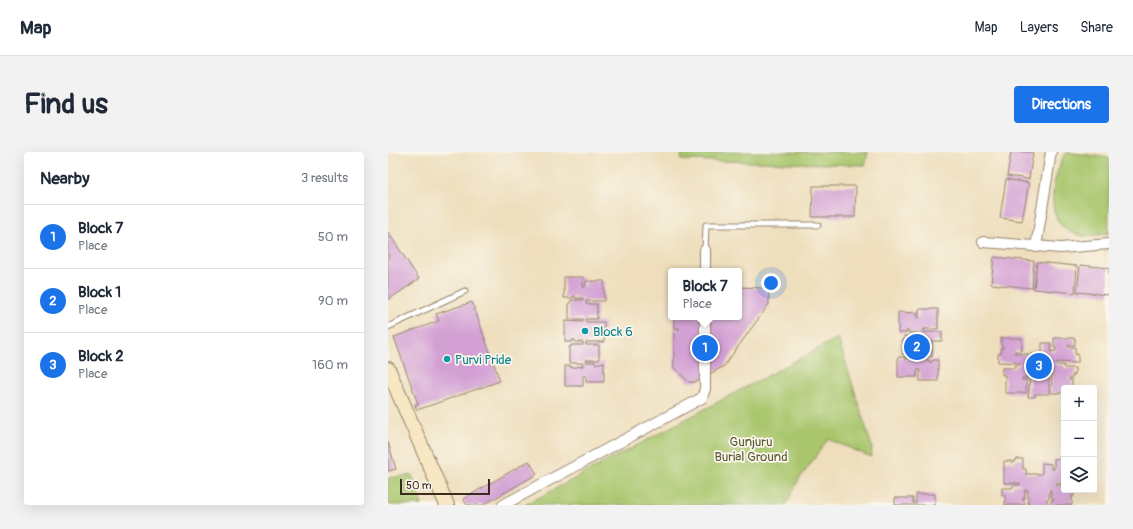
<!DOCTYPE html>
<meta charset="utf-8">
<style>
body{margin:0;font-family:Pangolin,sans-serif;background:#f2f2f3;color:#1f2937}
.controls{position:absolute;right:12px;bottom:12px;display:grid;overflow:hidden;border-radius:4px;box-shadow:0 4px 16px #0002}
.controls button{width:36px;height:36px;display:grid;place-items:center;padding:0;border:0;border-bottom:1px solid #e0e1e3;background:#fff;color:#1f2937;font:20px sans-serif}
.scale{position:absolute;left:12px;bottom:10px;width:90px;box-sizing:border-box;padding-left:4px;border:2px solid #3b2a1e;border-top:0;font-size:11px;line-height:14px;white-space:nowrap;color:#3b2a1e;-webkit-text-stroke:3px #fbf7ec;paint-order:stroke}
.you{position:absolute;left:383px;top:131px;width:14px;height:14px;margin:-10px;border:3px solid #fff;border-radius:50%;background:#1a73e8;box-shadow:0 0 0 6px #1a73e833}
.badge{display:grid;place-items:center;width:26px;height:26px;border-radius:50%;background:#1a73e8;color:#fff;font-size:13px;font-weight:700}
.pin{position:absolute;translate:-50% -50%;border:2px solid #fff;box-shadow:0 1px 4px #0006}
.popup{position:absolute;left:280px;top:116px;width:74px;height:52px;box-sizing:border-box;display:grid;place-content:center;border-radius:4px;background:#fff;filter:drop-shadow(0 1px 3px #0005);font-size:13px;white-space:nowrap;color:#747a83}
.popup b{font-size:15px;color:#1f2937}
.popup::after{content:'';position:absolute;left:50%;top:100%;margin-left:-8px;border:8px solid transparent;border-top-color:#fff}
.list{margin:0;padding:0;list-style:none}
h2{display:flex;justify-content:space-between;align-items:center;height:52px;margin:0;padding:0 16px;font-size:17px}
h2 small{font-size:13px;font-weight:400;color:#747a83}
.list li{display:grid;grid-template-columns:26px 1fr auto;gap:12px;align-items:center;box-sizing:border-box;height:64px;padding:0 16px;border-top:1px solid #e0e1e3}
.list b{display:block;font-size:15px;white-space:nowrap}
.list p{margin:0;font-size:13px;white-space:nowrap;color:#747a83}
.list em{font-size:13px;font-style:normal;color:#747a83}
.icon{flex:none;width:22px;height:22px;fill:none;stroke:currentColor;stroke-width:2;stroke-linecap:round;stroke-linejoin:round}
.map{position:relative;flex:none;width:721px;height:353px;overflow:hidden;border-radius:4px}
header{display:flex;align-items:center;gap:24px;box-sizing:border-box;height:56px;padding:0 20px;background:#fff;border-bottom:1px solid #e0e1e3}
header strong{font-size:19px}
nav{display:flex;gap:22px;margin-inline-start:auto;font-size:14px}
.intro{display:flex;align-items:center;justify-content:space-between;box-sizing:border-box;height:96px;padding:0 24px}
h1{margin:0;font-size:28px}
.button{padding:10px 18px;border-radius:4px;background:#1a73e8;color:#fff;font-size:14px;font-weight:700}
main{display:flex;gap:24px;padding:0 24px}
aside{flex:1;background:#fff;border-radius:4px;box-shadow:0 4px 16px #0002}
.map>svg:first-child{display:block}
.green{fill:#a9c66d;stroke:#727846}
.building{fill:#d3a0d4}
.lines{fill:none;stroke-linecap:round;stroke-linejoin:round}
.lane-casing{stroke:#94846d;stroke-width:7}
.street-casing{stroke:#94846d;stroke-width:12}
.secondary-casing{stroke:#94846d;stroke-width:16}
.lane{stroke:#fff;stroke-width:5}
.street{stroke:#fff;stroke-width:10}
.secondary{stroke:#f7e8c3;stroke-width:14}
.culture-dot{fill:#0f9aa8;stroke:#fbf7ec;stroke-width:1.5}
.labels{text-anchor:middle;stroke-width:3.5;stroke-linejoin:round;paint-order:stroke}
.culture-label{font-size:13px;fill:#0d838f;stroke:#fbf7ec;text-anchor:start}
.park-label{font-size:13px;fill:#5c5936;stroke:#fbf7ec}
</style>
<header>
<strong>Map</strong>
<nav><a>Map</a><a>Layers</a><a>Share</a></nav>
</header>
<div class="intro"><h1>Find us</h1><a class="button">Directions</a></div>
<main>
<aside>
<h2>Nearby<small>3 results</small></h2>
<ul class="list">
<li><span class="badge">1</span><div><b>Block 7</b><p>Place</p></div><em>50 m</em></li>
<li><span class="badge">2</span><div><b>Block 1</b><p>Place</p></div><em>90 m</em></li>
<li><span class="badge">3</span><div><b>Block 2</b><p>Place</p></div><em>160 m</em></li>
</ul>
</aside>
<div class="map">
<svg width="721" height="353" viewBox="0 0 721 353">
<rect width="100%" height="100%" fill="#fbf7ec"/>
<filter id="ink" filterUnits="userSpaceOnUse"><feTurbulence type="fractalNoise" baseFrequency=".025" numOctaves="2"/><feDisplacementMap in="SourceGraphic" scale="8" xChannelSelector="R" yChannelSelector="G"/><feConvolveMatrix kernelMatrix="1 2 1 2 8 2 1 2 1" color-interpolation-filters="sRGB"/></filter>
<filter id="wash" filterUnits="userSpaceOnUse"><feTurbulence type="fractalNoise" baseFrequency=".012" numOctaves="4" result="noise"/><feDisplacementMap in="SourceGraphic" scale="16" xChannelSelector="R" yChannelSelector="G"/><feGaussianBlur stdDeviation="0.9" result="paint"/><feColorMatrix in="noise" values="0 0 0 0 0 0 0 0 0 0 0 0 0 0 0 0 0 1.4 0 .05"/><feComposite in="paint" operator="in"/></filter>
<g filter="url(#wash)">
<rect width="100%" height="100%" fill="#eedebc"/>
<g class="green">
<path d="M294,0H480L477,13L293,8Z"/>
<path d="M678,0L721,6V81C713,82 704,85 696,84C652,78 663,27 678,0Z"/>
<path d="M450,186L484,295L483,305L440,287L410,329L398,353H137Z"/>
<path d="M24,323L34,353H0V326Z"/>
</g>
<g id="blocks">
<g class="building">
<path d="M623,0H645L641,27L619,24Z"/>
<path d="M618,27L641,31L634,69L612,66Z"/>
<path d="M425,34H468L467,65H424Z"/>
<path d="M0,80L31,127L0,148Z"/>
<path d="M606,105L646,109L644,136L603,132Z"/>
<path d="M649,110L689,114L687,141L646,137Z"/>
<path d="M692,113L721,116V143L689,140Z"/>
<path d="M176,125H195V135H197L198,129H216V149H198V152H209V167H198V170H216V190H198V193H211V208H198V210H207V212L216,210V230H198V224H195V234H177V214H183V216L195,214V211H181V195H183V193H195V190H187V188H184V190H177V169L195,170V167H181V151H183V148H195V146H187V144H185V146H176Z"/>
<path d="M351,135L376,136L381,142V152L336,214L308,230H301L286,216V178H291V176H286V165H351Z"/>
<path d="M84,150L112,229L29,258L27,253L30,252L6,185L51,169L48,162Z"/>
<path d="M531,157H550V177H536V180H554V189H544V205H535V208H541V210H544V208H550V229H532V218H529V225H510V205H517V207L529,205V202H515V187H516V184H529V181H521V179H518V181H510V160L529,161V166H531Z"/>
<path d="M613,186H634V199H627V201L637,202H654V191H663V200L668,199V196H666V186H687V193H680V195H687V202H690V211L668,210V213H676V216H687V223H684V226H681V228H684V236H676V241H663L664,217H661V242H647V245H640L642,227H640V217H638V226H634V228H638V241H617V223H614V216H627V213H632V211L610,210V202H613V196H615V194H613Z"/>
<path d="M0,290L8,317L0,319Z"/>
<path d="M628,307H635V317H638V322H654V311L663,312V317H666V307H673V310H676V331H668V333H674L676,338H686V344H684V353H663V348H666V346H663V338H661V347H658L661,353H640V338H637V346H635L637,353H617V343H614V336H625V333H632V331H616V309H623V311H625V309H628Z"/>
<path d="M141,309L149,322L95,353H79L75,347Z"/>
<path d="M528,342H547V353H507V346H525V351H528Z"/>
</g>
</g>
</g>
<g filter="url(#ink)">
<use href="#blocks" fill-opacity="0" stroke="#94846d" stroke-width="1"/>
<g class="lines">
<defs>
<g id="lane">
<path d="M317,98L318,73H430"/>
<path d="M0,175L77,139"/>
</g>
<g id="street">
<path d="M595,90L673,96L721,92"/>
<path d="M648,95L663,0"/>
<path d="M317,119V98"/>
<path d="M115,353L314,246L317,237V165"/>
</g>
<path id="secondary" d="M0,217L59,353"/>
</defs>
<use href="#lane" class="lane-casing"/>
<use href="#street" class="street-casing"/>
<use href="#secondary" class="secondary-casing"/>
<use href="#lane" class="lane"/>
<use href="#street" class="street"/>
<use href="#secondary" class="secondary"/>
</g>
</g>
<g class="culture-dot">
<circle cx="197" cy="179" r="4"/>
<circle cx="59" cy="207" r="4"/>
</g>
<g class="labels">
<g class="culture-label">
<text x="205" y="184">Block 6</text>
<text x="67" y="212">Purvi Pride</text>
</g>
<g class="park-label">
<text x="363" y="294">Gunjuru<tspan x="363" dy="15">Burial Ground</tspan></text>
</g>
</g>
</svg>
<div class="controls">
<button>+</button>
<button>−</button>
<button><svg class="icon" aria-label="layers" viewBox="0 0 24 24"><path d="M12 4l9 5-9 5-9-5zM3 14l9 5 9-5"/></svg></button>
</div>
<div class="scale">50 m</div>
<div class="you"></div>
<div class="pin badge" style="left:317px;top:196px">1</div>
<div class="popup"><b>Block 7</b>Place</div>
<div class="pin badge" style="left:529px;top:195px">2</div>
<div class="pin badge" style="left:651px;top:214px">3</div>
</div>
</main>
